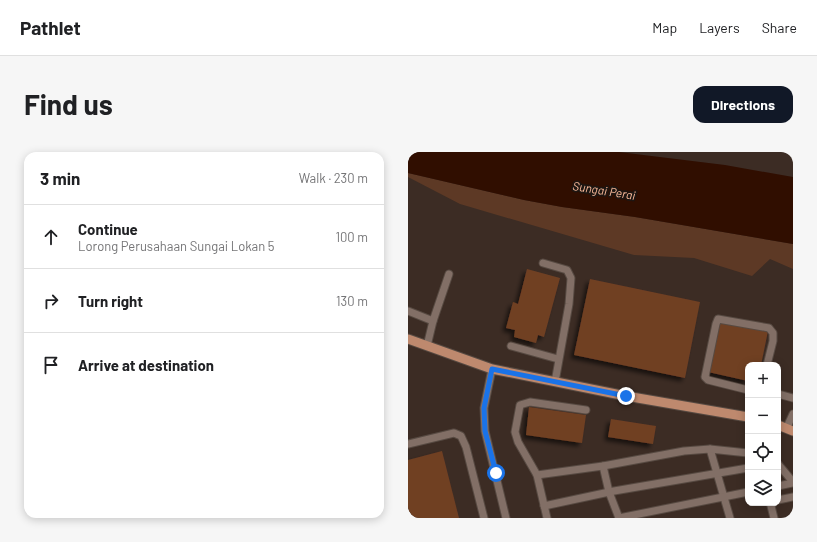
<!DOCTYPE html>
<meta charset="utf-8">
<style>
body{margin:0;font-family:Barlow,sans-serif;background:#f6f6f6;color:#202124}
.controls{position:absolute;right:12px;bottom:12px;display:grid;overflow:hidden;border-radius:8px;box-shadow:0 2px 10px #0003}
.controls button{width:36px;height:36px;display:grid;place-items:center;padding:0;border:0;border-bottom:1px solid #e0e0e0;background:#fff;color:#202124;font:20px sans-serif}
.stop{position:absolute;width:12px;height:12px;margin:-9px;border:3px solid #1a73e8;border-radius:50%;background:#fff}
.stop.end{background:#1a73e8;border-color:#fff;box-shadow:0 1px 4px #0008}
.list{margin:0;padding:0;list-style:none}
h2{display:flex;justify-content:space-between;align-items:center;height:52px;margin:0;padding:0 16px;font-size:17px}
h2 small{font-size:13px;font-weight:400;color:#757577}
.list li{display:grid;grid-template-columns:26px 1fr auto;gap:12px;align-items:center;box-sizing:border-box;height:64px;padding:0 16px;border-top:1px solid #e0e0e0}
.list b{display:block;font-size:15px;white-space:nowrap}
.list p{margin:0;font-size:13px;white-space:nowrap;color:#757577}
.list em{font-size:13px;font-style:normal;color:#757577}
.icon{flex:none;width:22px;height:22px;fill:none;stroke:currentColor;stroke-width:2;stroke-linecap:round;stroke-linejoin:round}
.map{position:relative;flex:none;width:385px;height:366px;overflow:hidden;border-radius:12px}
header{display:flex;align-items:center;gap:24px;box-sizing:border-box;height:56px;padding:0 20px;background:#fff;border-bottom:1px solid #e0e0e0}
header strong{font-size:19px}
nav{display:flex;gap:22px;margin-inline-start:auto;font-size:14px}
.intro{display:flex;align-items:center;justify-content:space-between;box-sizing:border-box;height:96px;padding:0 24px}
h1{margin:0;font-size:28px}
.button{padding:10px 18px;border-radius:12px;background:#111827;color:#fff;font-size:14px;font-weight:700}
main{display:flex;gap:24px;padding:0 24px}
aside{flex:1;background:#fff;border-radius:12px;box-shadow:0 2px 10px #0003}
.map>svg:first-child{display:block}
.green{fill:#5d3925}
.water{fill:#300e00}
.building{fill:#703f24;filter:url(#shadow)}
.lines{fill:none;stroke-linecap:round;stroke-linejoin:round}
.minor-casing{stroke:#574a42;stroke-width:9}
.major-casing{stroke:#574a42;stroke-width:11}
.minor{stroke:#826f66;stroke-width:7}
.major{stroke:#be896e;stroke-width:9}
.route{stroke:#1a73e8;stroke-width:5}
.labels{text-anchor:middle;stroke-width:3.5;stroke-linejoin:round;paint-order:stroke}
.water-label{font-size:12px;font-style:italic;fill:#fbba9a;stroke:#1d1612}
</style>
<header>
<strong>Pathlet</strong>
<nav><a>Map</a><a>Layers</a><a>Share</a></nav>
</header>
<div class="intro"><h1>Find us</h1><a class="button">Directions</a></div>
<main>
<aside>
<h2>3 min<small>Walk · 230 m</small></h2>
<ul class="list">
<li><svg class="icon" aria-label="ahead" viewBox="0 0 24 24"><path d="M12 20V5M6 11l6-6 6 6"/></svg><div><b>Continue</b><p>Lorong Perusahaan Sungai Lokan 5</p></div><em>100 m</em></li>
<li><svg class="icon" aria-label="right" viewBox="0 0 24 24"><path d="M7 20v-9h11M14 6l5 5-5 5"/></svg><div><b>Turn right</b></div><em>130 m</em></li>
<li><svg class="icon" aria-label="arrive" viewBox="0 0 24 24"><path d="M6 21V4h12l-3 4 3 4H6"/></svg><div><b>Arrive at destination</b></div></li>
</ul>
</aside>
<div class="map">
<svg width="385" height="366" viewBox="0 0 385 366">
<defs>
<filter id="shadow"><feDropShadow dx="-3.5" dy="3.5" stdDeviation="2" flood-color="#0009"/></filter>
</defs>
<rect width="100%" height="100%" fill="#3c2c24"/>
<path class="green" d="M0,21L116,48L154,55L227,65L385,92V117L362,107L344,124L286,106L226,103L52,52L0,25Z"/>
<path class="water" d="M0,0H211L317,13L385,25V92L227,65L154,55L116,48L0,21Z"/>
<g class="building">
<path d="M119,117L152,126L136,185L130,183L128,191L106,185L107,178L98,176L105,150L110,152Z"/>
<path d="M182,127L292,150L277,226L166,203Z"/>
<path d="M311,169L360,179L353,213H340V229L300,220Z"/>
<path d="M121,255L178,263L174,291L118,283Z"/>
<path d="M203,267L248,274L245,292L200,285Z"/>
<path d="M34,299L51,366H0V308Z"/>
</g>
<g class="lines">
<defs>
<g id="minor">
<path d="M135,111L159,118L163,126L161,152L147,230"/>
<path d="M0,159L25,169"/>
<path d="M19,194L25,169L41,122"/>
<path d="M103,194L150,207"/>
<path d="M84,217L76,256L77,279L98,366"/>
<path d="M340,238L300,228L297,225L308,172L310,167L361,176L365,181V189L359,213"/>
<path d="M370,242L385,246"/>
<path d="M379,275L385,262"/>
<path d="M0,292L46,281L53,284L58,295L76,366"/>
<path d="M302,297L322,366"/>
<path d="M370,312L385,330"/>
<path d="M195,314L201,340L211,366"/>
<path d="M129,323L195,314L276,299L302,297L340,301"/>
<path d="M370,334L385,331"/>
<path d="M370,348L385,345"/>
<path d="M365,351L363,354L366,366"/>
<path d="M136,354L206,339L340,316"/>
<path d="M139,366L129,323L110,290L107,280L112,253L122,250L178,258"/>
<path d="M211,366L340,340"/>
</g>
<g id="major">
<path d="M0,187L84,217L218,244L340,265"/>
<path d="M370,273L385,279"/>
</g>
</defs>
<use href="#minor" class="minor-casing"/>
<use href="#major" class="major-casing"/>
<use href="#minor" class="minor"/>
<use href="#major" class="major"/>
</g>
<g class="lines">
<path class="route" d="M88,321L77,279L76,256L84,217L218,244"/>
</g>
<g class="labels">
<g class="water-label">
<text transform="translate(196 39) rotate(9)" y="4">Sungai Perai</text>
</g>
</g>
</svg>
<div class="controls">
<button>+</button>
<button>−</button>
<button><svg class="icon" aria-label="locate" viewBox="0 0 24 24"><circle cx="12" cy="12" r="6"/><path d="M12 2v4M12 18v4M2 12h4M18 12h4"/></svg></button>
<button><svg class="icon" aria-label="layers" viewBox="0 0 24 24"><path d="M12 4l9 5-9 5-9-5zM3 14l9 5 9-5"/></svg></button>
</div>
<div class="stop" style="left:88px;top:321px"></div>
<div class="stop end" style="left:218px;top:244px"></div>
</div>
</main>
